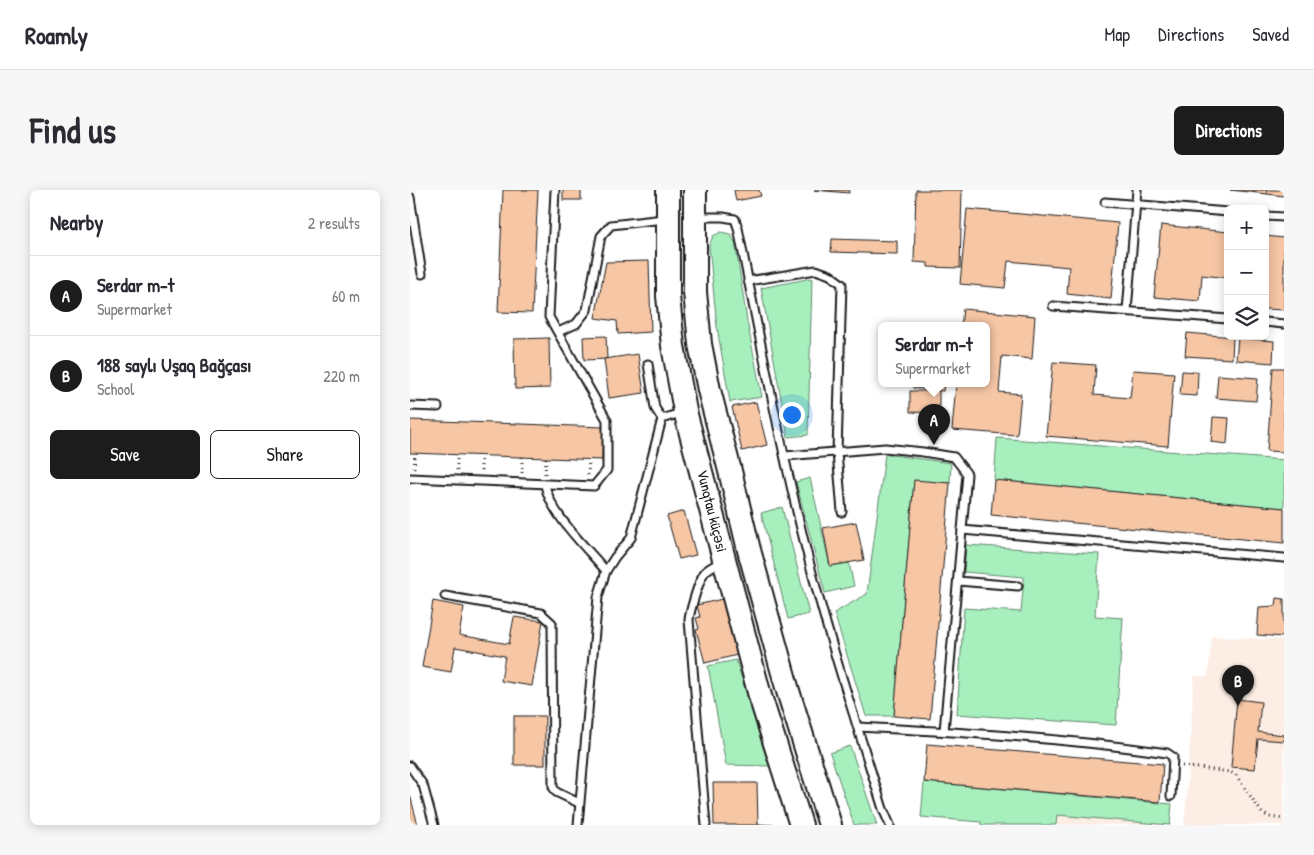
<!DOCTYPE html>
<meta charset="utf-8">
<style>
body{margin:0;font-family:"Patrick Hand",sans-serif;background:#f7f7f7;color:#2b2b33}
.controls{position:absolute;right:15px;top:15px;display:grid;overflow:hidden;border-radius:8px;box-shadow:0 2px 12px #0003}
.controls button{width:45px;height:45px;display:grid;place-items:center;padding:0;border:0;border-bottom:1px solid #e1e1e2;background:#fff;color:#2b2b33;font:25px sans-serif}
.you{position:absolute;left:381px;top:224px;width:18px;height:18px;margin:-12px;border:4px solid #fff;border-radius:50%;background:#1a73e8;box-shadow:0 0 0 8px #1a73e833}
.badge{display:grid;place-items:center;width:32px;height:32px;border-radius:50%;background:#1c1c1c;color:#fff;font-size:16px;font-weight:700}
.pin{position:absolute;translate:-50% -41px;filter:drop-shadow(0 1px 2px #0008)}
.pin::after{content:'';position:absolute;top:26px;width:18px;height:15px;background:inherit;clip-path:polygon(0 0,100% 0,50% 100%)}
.popup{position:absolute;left:468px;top:132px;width:112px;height:65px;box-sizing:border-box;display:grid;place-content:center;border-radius:8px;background:#fff;filter:drop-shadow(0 1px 4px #0005);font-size:16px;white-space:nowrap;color:#7c7c81}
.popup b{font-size:19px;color:#2b2b33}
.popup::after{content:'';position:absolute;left:50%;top:100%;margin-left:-10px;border:10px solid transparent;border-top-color:#fff}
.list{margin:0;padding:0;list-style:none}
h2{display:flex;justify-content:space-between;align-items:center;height:65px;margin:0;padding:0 20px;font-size:21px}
h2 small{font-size:16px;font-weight:400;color:#7c7c81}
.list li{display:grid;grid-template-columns:32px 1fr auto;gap:15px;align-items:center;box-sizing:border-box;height:80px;padding:0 20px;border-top:1px solid #e1e1e2}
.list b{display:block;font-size:19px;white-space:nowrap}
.list p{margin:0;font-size:16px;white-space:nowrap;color:#7c7c81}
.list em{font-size:16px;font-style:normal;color:#7c7c81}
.actions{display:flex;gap:10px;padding:15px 20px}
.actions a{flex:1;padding:11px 0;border:1px solid #1c1c1c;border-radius:8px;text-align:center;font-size:18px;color:#1c1c1c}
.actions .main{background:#1c1c1c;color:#fff}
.icon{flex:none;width:28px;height:28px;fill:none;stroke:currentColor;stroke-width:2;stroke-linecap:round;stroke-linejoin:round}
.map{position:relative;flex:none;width:874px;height:635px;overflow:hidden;border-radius:8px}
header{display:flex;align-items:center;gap:30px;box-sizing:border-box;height:70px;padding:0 25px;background:#fff;border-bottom:1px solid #e1e1e2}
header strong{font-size:24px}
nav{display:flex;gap:28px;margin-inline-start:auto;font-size:18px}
.intro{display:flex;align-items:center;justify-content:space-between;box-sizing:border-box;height:120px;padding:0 30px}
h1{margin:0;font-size:35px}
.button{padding:12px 22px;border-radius:8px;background:#1c1c1c;color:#fff;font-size:18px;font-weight:700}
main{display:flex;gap:30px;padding:0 30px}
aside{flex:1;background:#fff;border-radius:8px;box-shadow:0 2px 12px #0003}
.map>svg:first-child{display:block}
.built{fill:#fceee4}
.green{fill:#a7f0be;stroke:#62866d}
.building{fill:#f6c6a5;stroke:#1c1c1c}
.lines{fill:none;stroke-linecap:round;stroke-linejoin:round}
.lane-casing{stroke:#1c1c1c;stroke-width:11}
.primary-casing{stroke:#1c1c1c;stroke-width:26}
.path{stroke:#1c1c1c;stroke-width:3;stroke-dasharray:1 4;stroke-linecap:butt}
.lane{stroke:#fff;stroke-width:7}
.primary{stroke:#fff;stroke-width:22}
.labels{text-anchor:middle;stroke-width:4.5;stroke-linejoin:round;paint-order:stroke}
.street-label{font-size:15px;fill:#1c1c1c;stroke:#fff}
</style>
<header>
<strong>Roamly</strong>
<nav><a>Map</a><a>Directions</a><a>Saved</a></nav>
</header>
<div class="intro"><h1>Find us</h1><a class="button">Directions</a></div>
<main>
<aside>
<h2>Nearby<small>2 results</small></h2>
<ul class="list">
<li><span class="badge">A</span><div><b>Serdar m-t</b><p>Supermarket</p></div><em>60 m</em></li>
<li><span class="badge">B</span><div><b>188 saylı Uşaq Bağçası</b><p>School</p></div><em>220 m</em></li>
</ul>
<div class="actions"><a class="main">Save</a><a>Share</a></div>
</aside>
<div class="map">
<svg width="874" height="635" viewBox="0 0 874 635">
<rect width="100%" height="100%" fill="#fff"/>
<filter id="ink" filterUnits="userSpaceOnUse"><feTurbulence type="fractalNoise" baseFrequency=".02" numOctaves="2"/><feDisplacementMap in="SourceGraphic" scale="10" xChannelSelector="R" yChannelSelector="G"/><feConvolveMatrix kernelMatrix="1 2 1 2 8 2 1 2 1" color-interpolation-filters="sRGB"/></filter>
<g filter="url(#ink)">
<g class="built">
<path d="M802,446L874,450V635H774L777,603L784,486H798Z"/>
<path d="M647,625L760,635H646Z"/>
</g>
<g class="green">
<path d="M311,42L320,44L325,52L337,131L352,207L320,212L307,137L299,56L303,46Z"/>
<path d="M402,88L398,245L378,247L351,98Z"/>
<path d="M587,248L874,270V318L584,290Z"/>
<path d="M475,264L541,273L540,293L504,291L484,526H456L424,423L457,404Z"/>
<path d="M400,288L420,376L439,373L444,396L415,403L386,292Z"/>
<path d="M372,317L399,424L378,429L351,323Z"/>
<path d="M556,355L689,364L685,426L713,428L706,535L547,524L554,418L611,422L614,387L554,382Z"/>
<path d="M326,470L359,576L316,575L298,476Z"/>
<path d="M440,556L467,635H444L420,563Z"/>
<path d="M514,592L762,614L760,635L647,625L646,635H571V632L511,627Z"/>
</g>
<g class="building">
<path d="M93,0H128L122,123L88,122Z"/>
<rect x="153" y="0" width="18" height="10"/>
<path d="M324,0H349L351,6L326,11Z"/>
<path d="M404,0H439V3Z"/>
<path d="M506,0H552L550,78L518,77V73L504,72Z"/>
<path d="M820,0H857V4Z"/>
<path d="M857,0H874V6L857,4Z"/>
<path d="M557,19L708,33L701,109L657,104L659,77L598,71L595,98L550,94Z"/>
<path d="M751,35L818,42V88L792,85L790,111L744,107Z"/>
<path d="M855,46L874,48V120L855,119Z"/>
<path d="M422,49L487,51V64L421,62Z"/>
<path d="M239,71L241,142L208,144L207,131L185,128L196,72Z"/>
<path d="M553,119L625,126L622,169L592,166L589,202L611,204L607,245L542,240L546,194H576V136H551Z"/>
<path d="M777,143L823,147L822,169L775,166Z"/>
<path d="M196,146L197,169L174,170L173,147Z"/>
<path d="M139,148L140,198L105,199L104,149Z"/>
<path d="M828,148L864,151L863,173L826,170Z"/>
<path d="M228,164L234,203L199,208L194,169Z"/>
<path d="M643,172L686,175L684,205L720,208L723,180L764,183L758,256L636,246Z"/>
<path d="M863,178H874V262L857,261Z"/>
<path d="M772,181L788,182L787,206L770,205Z"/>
<path d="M808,185L848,188L846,211L806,208Z"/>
<path d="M504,194H534L533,201L503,198Z"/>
<path d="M500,201H529V223L500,222Z"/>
<path d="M346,212L357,255L332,261L322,217Z"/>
<path d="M803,227L819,228L817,254L801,252Z"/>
<path d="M0,230L193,237L192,270L0,263Z"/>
<path d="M504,290L540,293L520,529L484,526Z"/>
<path d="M584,290L874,318V353L581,325Z"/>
<path d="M274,321L286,365L269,369L257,326Z"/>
<path d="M446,332L454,370L420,376L413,338Z"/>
<path d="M867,408L874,409V447L847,445L849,417L866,416Z"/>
<path d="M312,409L327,465L295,473L286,440L289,439L286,428L290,427L287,415Z"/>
<path d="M23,411L54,417L49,445L99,454L104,427L133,431L122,496L91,491L95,466L45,457L41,482L12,477Z"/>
<path d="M827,509L851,512L848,542L874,545V551L848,549L845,579L821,577Z"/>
<rect x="104" y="526" width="31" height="49"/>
<path d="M517,554L753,574L750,612L514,592Z"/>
<path d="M303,593H347L348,634L363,635H304Z"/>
<path d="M0,605L8,635H0Z"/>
</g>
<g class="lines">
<defs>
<g id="lane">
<path d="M0,7L12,84"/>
<path d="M695,12L818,22"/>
<path d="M855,26L874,27"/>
<path d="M287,27H313L325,29L328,38C349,144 369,250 395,355C417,444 446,532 473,619L480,635"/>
<path d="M338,91L406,80L420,85L432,94L427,262L432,322"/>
<path d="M643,116L818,129"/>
<path d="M717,121L727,0"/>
<path d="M855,132L874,134"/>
<path d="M148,142L166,134L177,120L191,46L201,35L254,29"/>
<path d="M238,174L245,218L252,229"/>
<path d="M0,216L28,217"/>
<path d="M375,266L475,258L513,262L544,267L557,284L552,340L874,368"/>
<path d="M0,288L184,296L197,280V230L139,127L145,0"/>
<path d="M135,295C141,325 176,357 196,381"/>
<path d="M548,391L608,396"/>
<path d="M35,406L131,423L142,433L143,597L146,602L169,613"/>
<path d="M448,537C551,542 655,548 757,563L763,567L761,606"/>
<path d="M534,541L552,340"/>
<path d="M0,576L13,595L24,635"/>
<path d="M168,635L188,407L196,381L205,367L221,348L252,229L273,222"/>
<path d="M296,635L279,430C280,420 289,391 294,383C298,378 305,375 311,372"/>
</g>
<g id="primary">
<path d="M258,0V106L263,156L275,221L350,506L391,635"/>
<path d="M285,0V102L290,154L299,200L320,281L339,360L378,501L420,635"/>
</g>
</defs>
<use href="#lane" class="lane-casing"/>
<use href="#primary" class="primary-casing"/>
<g class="path">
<path d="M4,278L5,264"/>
<path d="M47,280V265"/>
<path d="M71,281V266"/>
<path d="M112,283V267"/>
<path d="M135,284L136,268"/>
<path d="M178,285L179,269"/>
<path d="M772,576L820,582L826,585L852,623L859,627L874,629"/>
</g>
<use href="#lane" class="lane"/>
<use href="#primary" class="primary"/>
</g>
</g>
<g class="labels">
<g class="street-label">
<text transform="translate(302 321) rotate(76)" y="5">Vunqtau küçəsi</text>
</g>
</g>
</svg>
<div class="controls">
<button>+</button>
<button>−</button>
<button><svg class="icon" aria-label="layers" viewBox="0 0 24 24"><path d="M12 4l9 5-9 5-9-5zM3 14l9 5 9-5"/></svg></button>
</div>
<div class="you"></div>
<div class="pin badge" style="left:524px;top:255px">A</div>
<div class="popup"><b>Serdar m-t</b>Supermarket</div>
<div class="pin badge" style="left:828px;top:516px">B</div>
</div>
</main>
